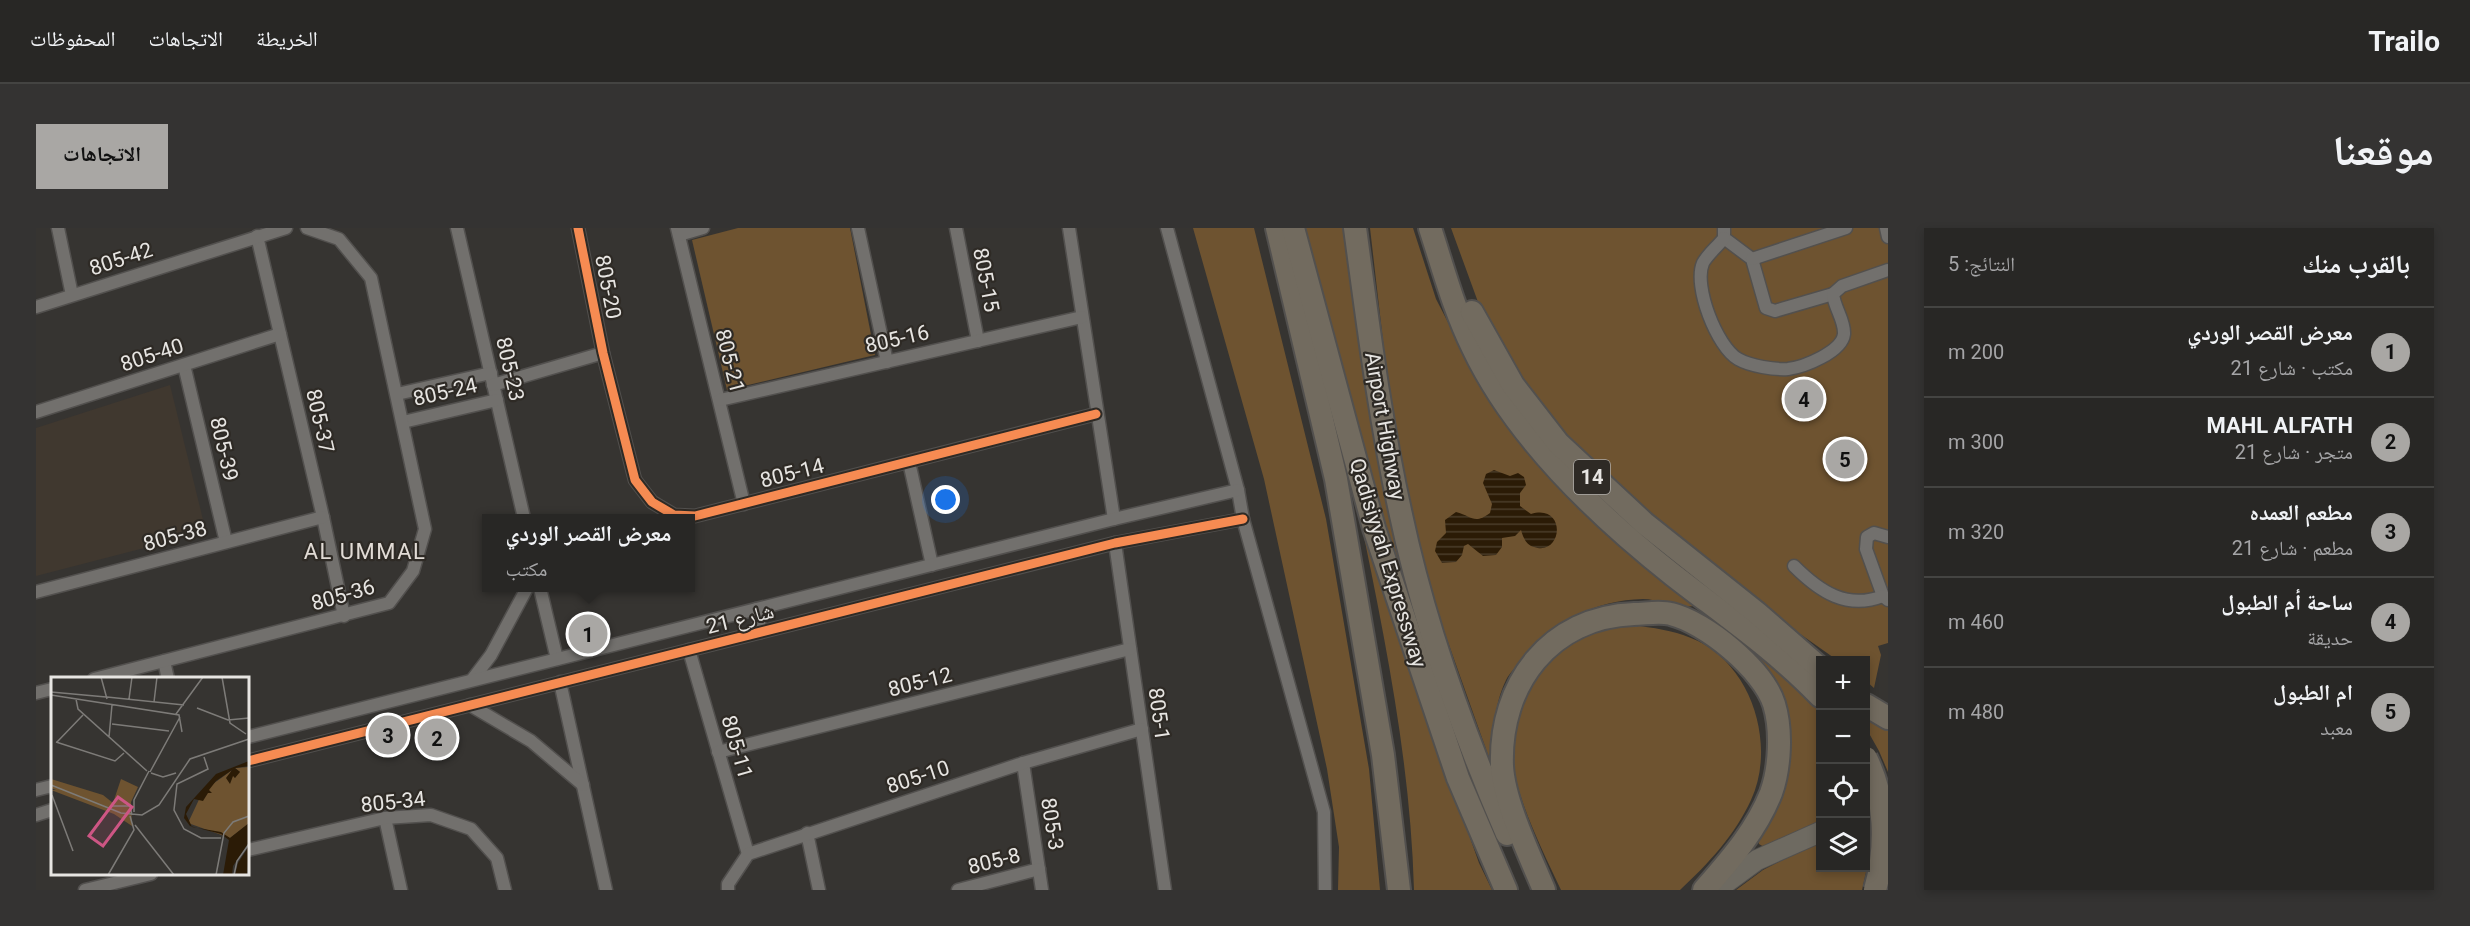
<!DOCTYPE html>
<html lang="ar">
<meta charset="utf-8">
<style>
body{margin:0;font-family:Roboto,"Noto Naskh Arabic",sans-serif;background:#343332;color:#f1f3f6;direction:rtl}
.controls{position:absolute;right:18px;bottom:18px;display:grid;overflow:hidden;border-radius:0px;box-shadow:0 3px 9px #0003}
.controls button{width:54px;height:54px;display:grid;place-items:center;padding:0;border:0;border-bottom:2px solid #444442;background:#282725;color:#f1f3f6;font:30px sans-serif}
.you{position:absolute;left:910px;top:272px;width:21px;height:21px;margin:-15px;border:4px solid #fff;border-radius:50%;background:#1a73e8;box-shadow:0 0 0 9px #1a73e833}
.badge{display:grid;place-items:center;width:39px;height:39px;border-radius:50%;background:#a9a7a4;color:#111;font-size:20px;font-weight:700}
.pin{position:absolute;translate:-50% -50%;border:3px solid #fff;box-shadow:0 2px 6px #0006}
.popup{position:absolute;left:446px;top:286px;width:213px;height:78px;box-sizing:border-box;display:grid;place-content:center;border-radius:0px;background:#282725;filter:drop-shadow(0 2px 4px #0005);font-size:20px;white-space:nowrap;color:#a5a5a7}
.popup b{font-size:22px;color:#f1f3f6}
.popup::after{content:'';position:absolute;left:50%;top:100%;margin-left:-12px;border:12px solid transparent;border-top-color:#282725}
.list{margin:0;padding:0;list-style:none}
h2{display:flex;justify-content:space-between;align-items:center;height:78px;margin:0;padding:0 24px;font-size:26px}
h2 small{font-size:20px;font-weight:400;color:#a5a5a7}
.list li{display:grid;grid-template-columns:39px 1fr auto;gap:18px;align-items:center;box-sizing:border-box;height:90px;padding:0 24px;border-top:2px solid #444442}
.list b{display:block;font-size:22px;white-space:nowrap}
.list p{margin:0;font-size:20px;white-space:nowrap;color:#a5a5a7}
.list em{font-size:20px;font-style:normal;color:#a5a5a7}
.icon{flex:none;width:33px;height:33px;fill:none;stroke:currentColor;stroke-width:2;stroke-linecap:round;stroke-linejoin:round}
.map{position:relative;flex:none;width:1852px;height:662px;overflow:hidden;direction:ltr;border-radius:0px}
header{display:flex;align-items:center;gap:36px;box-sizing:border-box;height:84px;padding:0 30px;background:#282725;border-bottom:2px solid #444442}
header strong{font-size:28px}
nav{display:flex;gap:33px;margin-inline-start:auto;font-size:21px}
.intro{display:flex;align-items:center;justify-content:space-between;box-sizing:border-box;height:144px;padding:0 36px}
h1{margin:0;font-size:42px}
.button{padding:15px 27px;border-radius:0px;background:#a9a7a4;color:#111;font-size:21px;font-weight:700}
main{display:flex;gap:36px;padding:0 36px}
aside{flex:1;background:#282725;border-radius:0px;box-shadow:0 3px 9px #0003}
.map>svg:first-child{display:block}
.built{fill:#40382f}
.green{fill:#6e5330}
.water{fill:url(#water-rules)}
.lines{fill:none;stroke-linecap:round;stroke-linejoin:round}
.minor-casing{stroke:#52504e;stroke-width:15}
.primary-casing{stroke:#52504e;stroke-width:22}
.motorway-casing{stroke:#52504e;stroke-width:26}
.minor{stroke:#72706d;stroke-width:12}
.primary{stroke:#6e6a61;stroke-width:20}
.motorway{stroke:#726b5f;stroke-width:22}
.motorway-bridge-casing{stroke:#52504e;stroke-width:26;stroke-linecap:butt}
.motorway-bridge{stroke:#726b5f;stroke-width:22}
.cycleway-casing{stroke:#2e2a25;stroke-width:13}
.cycleway{stroke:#f68b52;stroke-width:9}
.labels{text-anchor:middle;stroke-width:4.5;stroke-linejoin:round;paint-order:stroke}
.shield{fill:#2e2a25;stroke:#b0ada9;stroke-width:1.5}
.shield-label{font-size:20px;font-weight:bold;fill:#e7e5e2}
.street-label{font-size:21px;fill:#e7e5e2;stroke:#2e2a25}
.neighbourhood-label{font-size:22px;letter-spacing:1.5px;fill:#e1dbd5;stroke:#2e2a25}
.inset-road{fill:none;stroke:#7d7b78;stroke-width:1.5}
.view{fill:#cd5684;fill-opacity:0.15;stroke:#cd5684;stroke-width:3}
.inset-edge{fill:none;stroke:#e7e5e2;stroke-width:3}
</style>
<header>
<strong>Trailo</strong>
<nav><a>الخريطة</a><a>الاتجاهات</a><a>المحفوظات</a></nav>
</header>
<div class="intro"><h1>موقعنا</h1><a class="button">الاتجاهات</a></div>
<main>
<aside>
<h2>بالقرب منك<small>النتائج: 5</small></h2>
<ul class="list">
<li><span class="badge">1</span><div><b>معرض القصر الوردي</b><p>مكتب · شارع 21</p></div><em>200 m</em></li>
<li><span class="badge">2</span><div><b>MAHL ALFATH</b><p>متجر · شارع 21</p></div><em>300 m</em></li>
<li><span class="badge">3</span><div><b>مطعم العمده</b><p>مطعم · شارع 21</p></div><em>320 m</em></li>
<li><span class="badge">4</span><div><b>ساحة أم الطبول</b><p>حديقة</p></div><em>460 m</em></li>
<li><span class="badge">5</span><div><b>ام الطبول</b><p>معبد</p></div><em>480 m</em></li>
</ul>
</aside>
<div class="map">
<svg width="1852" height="662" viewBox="0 0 1852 662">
<defs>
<pattern id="water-rules" width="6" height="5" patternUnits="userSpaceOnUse" patternTransform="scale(1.5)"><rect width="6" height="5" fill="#2b1b06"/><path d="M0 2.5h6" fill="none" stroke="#4a3c2a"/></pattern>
</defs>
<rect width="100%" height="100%" fill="#363431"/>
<path class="built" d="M134,157L170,304L0,348V200Z"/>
<g class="green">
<path d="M702,0H814L839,127L691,162L656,12Z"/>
<path d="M1157,0H1218L1290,291L1333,541L1344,662H1302L1303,619L1291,541L1228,251Z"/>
<path d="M1267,0H1309L1337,203L1352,274L1401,448L1354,318Z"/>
<path d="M1334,0H1377L1400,71L1433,135L1661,377C1643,383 1625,371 1607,371C1559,372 1518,394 1487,431C1482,437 1474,444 1470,452C1457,479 1457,509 1456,538L1391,355L1359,217Z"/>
<path d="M1415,0H1852V415L1842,418L1845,427L1838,460L1830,453V433L1801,432L1757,401L1609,282L1547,225L1504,177L1471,127L1442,74Z"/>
<path d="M1312,231L1379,455L1443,635L1456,662H1378C1374,516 1341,374 1312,231Z"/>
<path d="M1604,398C1625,401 1643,404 1662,413C1717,440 1740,518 1715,572C1699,607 1672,636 1644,662H1525C1509,628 1493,596 1482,560C1480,553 1477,545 1476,538C1471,486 1500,425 1550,405C1568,398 1586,399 1604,398Z"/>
<path d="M1703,407L1784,478V598L1728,619L1723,616L1722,611L1739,581L1751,547L1752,505L1700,411Z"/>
<path d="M1830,483L1852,498V544L1843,523L1830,500Z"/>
<path d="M1834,595L1835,622L1826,662H1700L1727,642L1784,613V640H1830V597Z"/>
</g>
<path class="water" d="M1458,242L1474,248L1482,245L1488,249L1490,257L1484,265V278L1495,286C1531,275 1527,329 1498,319C1490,317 1487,309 1485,302L1479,308L1466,310V319L1460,327L1447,328L1432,316L1428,318L1426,327L1420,334L1406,335L1399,323L1401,314L1410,305L1409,292L1420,284C1436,288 1438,297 1454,285L1456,276L1447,255L1450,246Z"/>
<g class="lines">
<defs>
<g id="minor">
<path d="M22,0L36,67"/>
<path d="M421,0L488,290"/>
<path d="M542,0L567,125L599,252L616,274L638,287L659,288L1060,186"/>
<path d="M641,0L708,276"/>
<path d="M822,0L851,134"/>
<path d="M920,0L942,113"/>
<path d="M1033,0L1078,291"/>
<path d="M1131,0L1202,262L1207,291L1288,584L1289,662"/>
<path d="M1688,0V10L1716,31L1730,80L1739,83L1797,66"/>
<path d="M1850,0L1852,9"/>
<path d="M643,7L667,0"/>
<path d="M221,8L287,289L308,388"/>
<path d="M1688,10C1682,18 1671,27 1667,35C1657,58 1681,119 1702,131C1714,138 1739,142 1752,141C1768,139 1806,124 1808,106C1809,93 1798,79 1797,66L1806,58L1852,42"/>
<path d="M1716,31L1810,0"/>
<path d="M0,79L250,0"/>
<path d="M148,137L190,314"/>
<path d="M457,157L567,125"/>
<path d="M361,166L455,145"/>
<path d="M684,172L1046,89"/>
<path d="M0,184L244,106"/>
<path d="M367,194L461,172"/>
<path d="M873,234L896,337"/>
<path d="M1852,309L1838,305L1831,309L1830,321L1847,368L1852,372"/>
<path d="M1079,315L1129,662"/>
<path d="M1758,338C1784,364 1811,382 1847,368"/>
<path d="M504,360L521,431"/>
<path d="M0,364L287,289"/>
<path d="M720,381L725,404"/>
<path d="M653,422L712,626"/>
<path d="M128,433L132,451"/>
<path d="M58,451L353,375L377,343L389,301L335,50L303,11L271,0"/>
<path d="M436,452L455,427L491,360"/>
<path d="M524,454L570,662"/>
<path d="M0,465L16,461"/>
<path d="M434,477L495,513L547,557"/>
<path d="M212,509L1078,291L1202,262"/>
<path d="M682,524L1094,421"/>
<path d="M212,533L1079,315L1207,291"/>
<path d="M987,535L1006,662"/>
<path d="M0,562L16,558"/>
<path d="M0,587L16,582"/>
<path d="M349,590L365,662"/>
<path d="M771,605L783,662"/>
<path d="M212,622L349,590L395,587L435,601L461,630L469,662"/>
<path d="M49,662L115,646"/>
<path d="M692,662V656L712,626L987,535L1106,501"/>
<path d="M922,662L1003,641"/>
</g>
<g id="primary">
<path d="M1830,590L1837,588"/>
<path d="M1680,662L1721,632L1784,604"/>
</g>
<g id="motorway">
<path d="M1241,0L1300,251L1347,527L1363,662"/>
<path d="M1257,0L1338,300L1422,550L1470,662"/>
<path d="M1319,0C1332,96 1344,193 1365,287C1388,396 1427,504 1471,606"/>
<path d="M1394,0C1407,40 1418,82 1437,120C1479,208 1561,287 1637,347C1687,386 1740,422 1784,468"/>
<path d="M1436,84L1477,157L1522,215L1608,295L1721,385L1784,440"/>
<path d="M1830,477L1852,490"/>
<path d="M1508,662C1494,628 1468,574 1466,538C1463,456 1514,389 1598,386C1609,386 1624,383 1635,386C1669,394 1727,441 1738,476C1746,502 1744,540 1735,565C1720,603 1694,632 1668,662"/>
</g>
</defs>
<use href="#minor" class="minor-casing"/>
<use href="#primary" class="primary-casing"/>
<use href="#motorway" class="motorway-casing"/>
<use href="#minor" class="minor"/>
<use href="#primary" class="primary"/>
<use href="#motorway" class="motorway"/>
<defs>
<path id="motorway-bridge" d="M1830,530C1850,570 1851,619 1839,662"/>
</defs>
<use href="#motorway-bridge" class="motorway-bridge-casing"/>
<use href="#motorway-bridge" class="motorway-bridge"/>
<defs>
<g id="cycleway">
<path d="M542,0L567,125L599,252L616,274L638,287L659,288L1060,186"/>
<path d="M212,533L1079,315L1207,291"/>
</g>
</defs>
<use href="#cycleway" class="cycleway-casing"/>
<use href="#cycleway" class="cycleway"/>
</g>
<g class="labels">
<rect class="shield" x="1538" y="232" width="36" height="34" rx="4.5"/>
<g class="shield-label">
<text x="1556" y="256">14</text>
</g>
<g class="street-label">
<text transform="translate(85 31) rotate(-18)" y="7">805-42</text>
<text transform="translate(950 52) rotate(79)" y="7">805-15</text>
<text transform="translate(572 59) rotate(79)" y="7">805-20</text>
<text transform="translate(861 111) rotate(-13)" y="7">805-16</text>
<text transform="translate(116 127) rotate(-18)" y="7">805-40</text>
<text transform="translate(694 133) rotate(76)" y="7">805-21</text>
<text transform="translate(474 141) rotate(77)" y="7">805-23</text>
<text transform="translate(409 164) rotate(-13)" y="7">805-24</text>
<text transform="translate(284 193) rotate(77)" y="7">805-37</text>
<text transform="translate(1349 198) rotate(80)" y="7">Airport Highway</text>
<text transform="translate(188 221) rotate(77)" y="7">805-39</text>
<text transform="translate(756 245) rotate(-14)" y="7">805-14</text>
<text transform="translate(139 308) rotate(-15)" y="7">805-38</text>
<text transform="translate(1352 335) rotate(73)" y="7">Qadisiyyah Expressway</text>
<text transform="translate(307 367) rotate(-16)" y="7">805-36</text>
<text transform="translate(704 391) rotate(-14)" y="7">شارع 21</text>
<text transform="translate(884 454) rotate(-14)" y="7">805-12</text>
<text transform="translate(1123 486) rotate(82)" y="7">805-1</text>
<text transform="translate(701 519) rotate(74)" y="7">805-11</text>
<text transform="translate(882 549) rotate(-18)" y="7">805-10</text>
<text transform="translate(357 574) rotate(-6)" y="7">805-34</text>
<text transform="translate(1016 596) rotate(81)" y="7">805-3</text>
<text transform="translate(958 633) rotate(-14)" y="7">805-8</text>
</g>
<g class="neighbourhood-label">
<text x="329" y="331">AL UMMAL</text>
</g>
</g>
<g transform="translate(15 449)">
<rect width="198" height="198" fill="#363431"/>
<path d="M198,90L197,147L179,161L137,146L152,114L180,94L184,101L185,95H189L184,91ZM0,102L52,118L62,126L70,102L87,110L80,125L81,149L63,137L0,113H5L0,111Z" fill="#6e5330"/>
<path d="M198,84V89L184,91L189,95L184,101L182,99L179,107L175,101L181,93L165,104L158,113L161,116H157L152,124L143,122L135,137L141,150L170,155L179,161L198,146V165L182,189L181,198H172L178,163L170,157L139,149L133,141L135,130L165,97ZM198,169L196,198H184L187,186Z" fill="#2b1b06"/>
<path class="inset-road" d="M50,0L56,22M171,0L179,46L195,57M0,15L55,20M0,18L128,38L131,55M56,20L133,28M25,22L27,32L96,94M78,22L81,0M103,25L106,0M146,31L177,43L198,41M125,37L152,0M61,47L118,54M58,60L61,28M5,65L64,84L73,76M6,65L32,38M153,80L157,92L126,107L123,133L133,152L150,161H170M99,95L129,40M100,96L112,100L125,96M0,108L70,136L91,138L108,128L139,82L198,62M1,118L22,174M60,129H79L81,138M83,135V123L98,94M84,148L123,198M57,198L83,153L79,139M165,198L173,156L182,145L198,139M183,198L186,184L198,167"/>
<path class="view" d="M67,120L81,130L52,169L38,159Z"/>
<rect width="198" height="198" class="inset-edge"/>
</g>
</svg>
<div class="controls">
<button>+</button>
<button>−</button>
<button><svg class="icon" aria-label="locate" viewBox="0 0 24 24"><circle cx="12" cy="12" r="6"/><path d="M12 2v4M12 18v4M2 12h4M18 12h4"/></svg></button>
<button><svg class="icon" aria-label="layers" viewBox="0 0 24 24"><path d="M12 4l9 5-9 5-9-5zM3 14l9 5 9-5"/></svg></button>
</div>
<div class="you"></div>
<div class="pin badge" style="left:552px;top:406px">1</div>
<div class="popup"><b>معرض القصر الوردي</b>مكتب</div>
<div class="pin badge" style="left:401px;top:510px">2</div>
<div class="pin badge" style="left:352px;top:507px">3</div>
<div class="pin badge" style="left:1768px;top:171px">4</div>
<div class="pin badge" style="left:1809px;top:231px">5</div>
</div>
</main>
